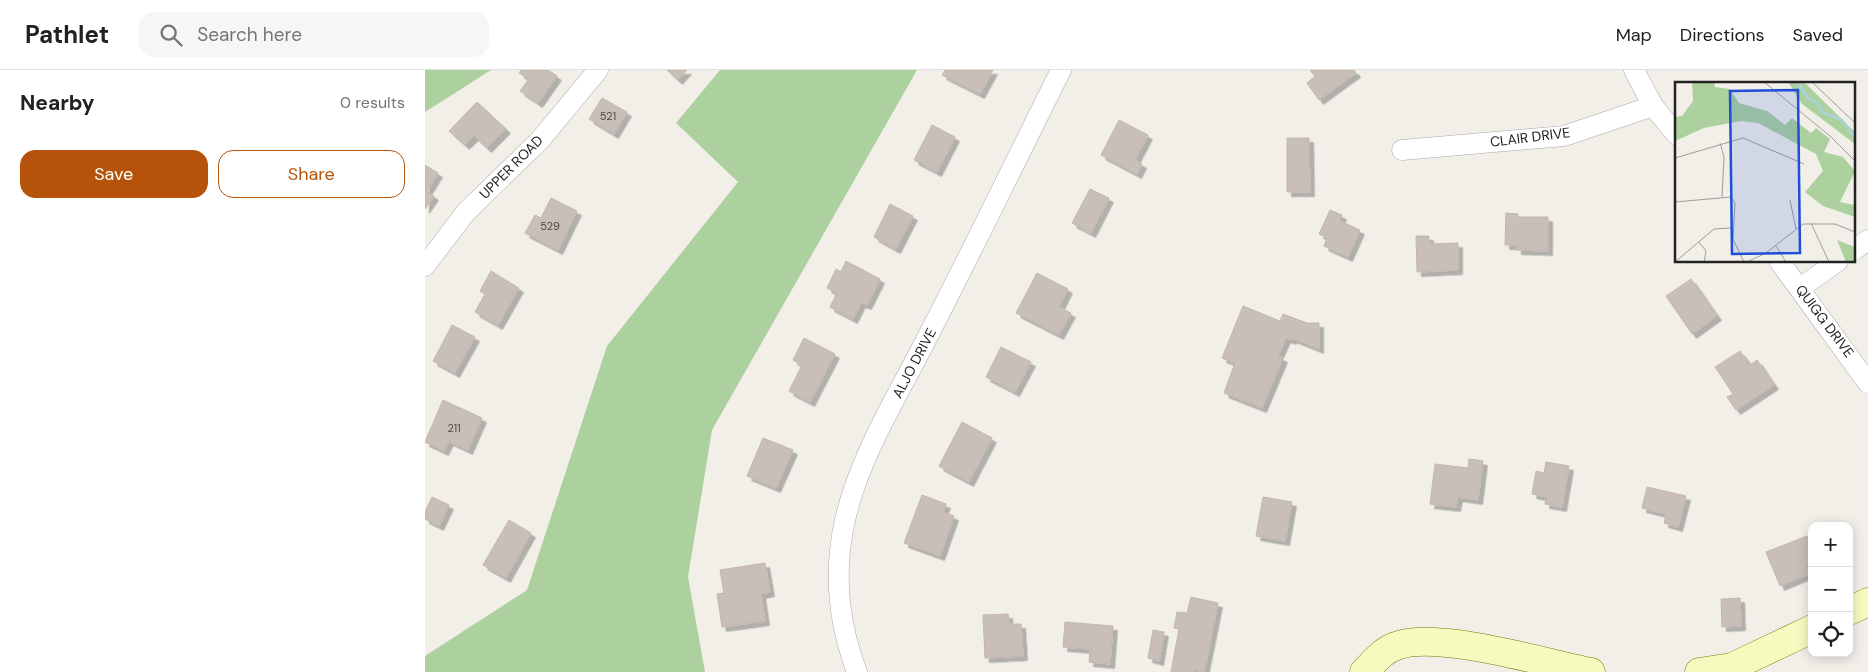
<!DOCTYPE html>
<meta charset="utf-8">
<style>
body{margin:0;font-family:"DM Sans",sans-serif;background:#f6f6f6;color:#202124}
.controls{position:absolute;right:15px;bottom:15px;display:grid;overflow:hidden;border-radius:10px;box-shadow:0 2px 12px #0003}
.controls button{width:45px;height:45px;display:grid;place-items:center;padding:0;border:0;border-bottom:1px solid #e0e0e0;background:#fff;color:#202124;font:25px sans-serif}
.list{margin:0;padding:0;list-style:none}
h2{display:flex;justify-content:space-between;align-items:center;height:65px;margin:0;padding:0 20px;font-size:21px}
h2 small{font-size:16px;font-weight:400;color:#757577}
.actions{display:flex;gap:10px;padding:15px 20px}
.actions a{flex:1;padding:11px 0;border:1px solid #b45309;border-radius:15px;text-align:center;font-size:18px;color:#b45309}
.actions .main{background:#b45309;color:#fff}
.icon{flex:none;width:28px;height:28px;fill:none;stroke:currentColor;stroke-width:2;stroke-linecap:round;stroke-linejoin:round}
.map{position:relative;flex:none;width:1443px;height:602px;overflow:hidden}
header{display:flex;align-items:center;gap:30px;box-sizing:border-box;height:70px;padding:0 25px;background:#fff;border-bottom:1px solid #e0e0e0}
header strong{font-size:24px}
nav{display:flex;gap:28px;margin-inline-start:auto;font-size:18px}
.search{width:350px;height:45px;background:#f6f6f6;display:flex;align-items:center;gap:12px;box-sizing:border-box;padding:0 18px;border-radius:15px;color:#757577;font-size:19px}
main{display:flex}
aside{flex:1;background:#fff}
.map>svg:first-child{display:block}
.forest{fill:#add19e}
.building{fill:#c7bfb8;stroke:#c4b6ab;filter:url(#shadow)}
.lines{fill:none;stroke-linecap:round;stroke-linejoin:round}
.street-casing{stroke:#a9a9a9;stroke-width:21}
.secondary-casing{stroke:#707d05;stroke-width:29}
.street{stroke:#fff;stroke-width:20}
.secondary{stroke:#f7fabf;stroke-width:28}
.labels{text-anchor:middle;stroke-width:4;stroke-linejoin:round;paint-order:stroke}
.number-label{font-size:11px;fill:#4b4948}
.street-label{font-size:14px;fill:#222;stroke:#fff}
.inset-river{fill:none;stroke:#aad3df;stroke-width:2.5}
.inset-road{fill:none;stroke:#9f9d99;stroke-width:1}
.view{fill:#1d4ed8;fill-opacity:0.15;stroke:#1d4ed8;stroke-width:2.5}
.inset-edge{fill:none;stroke:#222;stroke-width:2.5}
</style>
<header>
<strong>Pathlet</strong>
<div class="search"><svg class="icon" aria-label="search" viewBox="0 0 24 24"><circle cx="10" cy="10" r="6"/><path d="M15 15l6 6"/></svg>Search here</div>
<nav><a>Map</a><a>Directions</a><a>Saved</a></nav>
</header>
<main>
<aside>
<h2>Nearby<small>0 results</small></h2>
<ul class="list">
</ul>
<div class="actions"><a class="main">Save</a><a>Share</a></div>
</aside>
<div class="map">
<svg width="1443" height="602" viewBox="0 0 1443 602">
<defs>
<filter id="shadow"><feDropShadow dx="4.5" dy="4.5" stdDeviation="0" flood-color="#0004"/></filter>
</defs>
<rect width="100%" height="100%" fill="#f2efe9"/>
<g class="forest">
<path d="M0,0H66L0,42Z"/>
<path d="M295,0H492L287,360L263,507L280,602H0V586L102,520L182,276L313,112L251,53Z"/>
</g>
<g class="building">
<path d="M96,0H123L132,6L113,33L95,21L104,9L94,3Z"/>
<path d="M242,0H262L253,10Z"/>
<path d="M520,0H568L555,24L517,5Z"/>
<path d="M885,0H929L931,3L894,30L882,13L890,6Z"/>
<path d="M177,28L202,42L189,64L164,49Z"/>
<path d="M52,32L81,59L62,78L49,66L40,75L24,61Z"/>
<path d="M694,50L723,65L710,90L717,94L712,104L676,85Z"/>
<path d="M507,55L530,67L512,102L489,90Z"/>
<path d="M862,68H884L885,122H862Z"/>
<path d="M0,95L13,103L2,121L9,126L0,139Z"/>
<path d="M665,119L684,128L666,163L647,153Z"/>
<path d="M126,128L152,141L133,180L100,163L110,145L116,148Z"/>
<path d="M465,134L488,146L471,179L449,167Z"/>
<path d="M905,140L917,145L915,151L935,160L923,187L899,176L902,168L894,164Z"/>
<path d="M1081,143L1093,144V147H1123V181L1092,180V175H1080Z"/>
<path d="M991,166H1004V174L1033,173V200L992,202Z"/>
<path d="M421,191L455,209L442,235L436,233L428,249L405,237L412,223L402,218L411,199L416,202Z"/>
<path d="M66,201L94,218L73,255L50,242L60,224L55,221Z"/>
<path d="M612,203L643,219L634,237L646,243L634,265L591,243Z"/>
<path d="M1266,209L1292,246L1267,264L1241,226Z"/>
<path d="M818,236L855,251L858,244L882,253H894V279L867,268V270L861,268L853,286L858,288L837,338L799,323L810,293L797,288Z"/>
<path d="M27,255L50,267L30,303L8,291Z"/>
<path d="M379,268L410,284L385,332L364,321L377,295L368,290Z"/>
<path d="M576,277L606,292L590,322L561,307Z"/>
<path d="M1315,281L1325,295L1332,290L1349,315L1311,340L1302,327L1308,324L1290,297Z"/>
<path d="M18,330L57,348L43,380L24,371L19,381L0,372Z"/>
<path d="M537,352L567,368L544,412L514,396Z"/>
<path d="M338,368L368,380L351,418L322,406Z"/>
<path d="M1044,389L1058,391L1053,430L1033,427L1031,437L1005,434L1010,394L1043,398Z"/>
<path d="M1121,392L1144,396L1137,437L1120,434L1121,427L1107,424L1111,401L1119,403Z"/>
<path d="M1222,417L1261,426L1253,457L1239,453L1241,444L1217,438Z"/>
<path d="M497,425L521,434L518,442L529,446L515,486L479,473Z"/>
<path d="M7,427L24,435L14,456L0,449V442Z"/>
<path d="M838,427L867,432L860,471L831,466Z"/>
<path d="M84,450L106,463L81,508L58,495Z"/>
<path d="M1382,466L1387,478V494L1381,496L1384,504L1355,516L1341,482Z"/>
<path d="M340,493L345,522L336,524L340,551L297,557L292,524L299,523L295,500Z"/>
<path d="M766,527L793,533L779,602L770,600L769,602H746L754,559L749,558L752,542L762,543Z"/>
<path d="M1315,528L1316,556L1297,557L1296,529Z"/>
<path d="M583,544L584,554H596L598,586L560,588L558,545Z"/>
<path d="M640,552L688,556L685,594L664,592L665,579L638,577Z"/>
<path d="M728,560L739,562L734,591L723,588Z"/>
</g>
<g class="lines">
<defs>
<g id="street">
<path d="M1209,0L1228,36L1252,65"/>
<path d="M977,80L1139,66L1228,36"/>
<path d="M1429,180L1443,170"/>
<path d="M1354,191L1443,313"/>
<path d="M0,196L41,142L115,70L173,0"/>
<path d="M1375,218L1413,191"/>
<path d="M432,602C413,552 408,503 420,450C435,384 474,324 504,264C549,177 592,88 636,0"/>
</g>
<g id="secondary">
<path d="M1424,541L1443,532"/>
<path d="M939,602C949,592 957,581 971,576C1011,560 1120,593 1166,602"/>
<path d="M1274,602L1307,597L1387,559"/>
</g>
</defs>
<use href="#street" class="street-casing"/>
<use href="#secondary" class="secondary-casing"/>
<use href="#street" class="street"/>
<use href="#secondary" class="secondary"/>
</g>
<g class="labels">
<g class="number-label">
<text x="183" y="50">521</text>
<text x="125" y="160">529</text>
<text x="29" y="362">211</text>
</g>
<g class="street-label">
<text transform="translate(1105 67) rotate(-7)" y="5">CLAIR DRIVE</text>
<text transform="translate(86 97) rotate(-45)" y="5">UPPER ROAD</text>
<text transform="translate(1400 251) rotate(53)" y="5">QUIGG DRIVE</text>
<text transform="translate(489 293) rotate(-62)" y="5">ALJO DRIVE</text>
</g>
</g>
<g transform="translate(1250 12)">
<rect width="180" height="180" fill="#f2efe9"/>
<path d="M17,0H39L40,5L55,7L64,21L92,29L110,43L117,36L136,51L141,46L155,57L149,70L168,75L180,89L165,120L180,123V135L148,124L130,110L148,89L141,72L83,41L66,39L29,46L0,59V35L7,34L18,19ZM113,0H129L180,50V62L127,22ZM162,158L180,165V180H171Z" fill="#add19e"/>
<path class="inset-river" d="M123,0L133,16L144,22L147,30L167,38L180,55"/>
<path class="inset-road" d="M89,0L155,54L180,79M137,0L180,41M45,61L49,75L47,115M0,76L68,56L129,82M115,118L121,147M0,120L56,115L60,121L58,157L69,180M136,141L154,180M24,160L31,169L29,180M101,164L111,180M0,180L39,147L56,146M72,180L91,171L128,142H160L180,150"/>
<path class="view" d="M123,8L125,171L57,172L55,9Z"/>
<rect width="180" height="180" class="inset-edge"/>
</g>
</svg>
<div class="controls">
<button>+</button>
<button>−</button>
<button><svg class="icon" aria-label="locate" viewBox="0 0 24 24"><circle cx="12" cy="12" r="6"/><path d="M12 2v4M12 18v4M2 12h4M18 12h4"/></svg></button>
</div>
</div>
</main>
